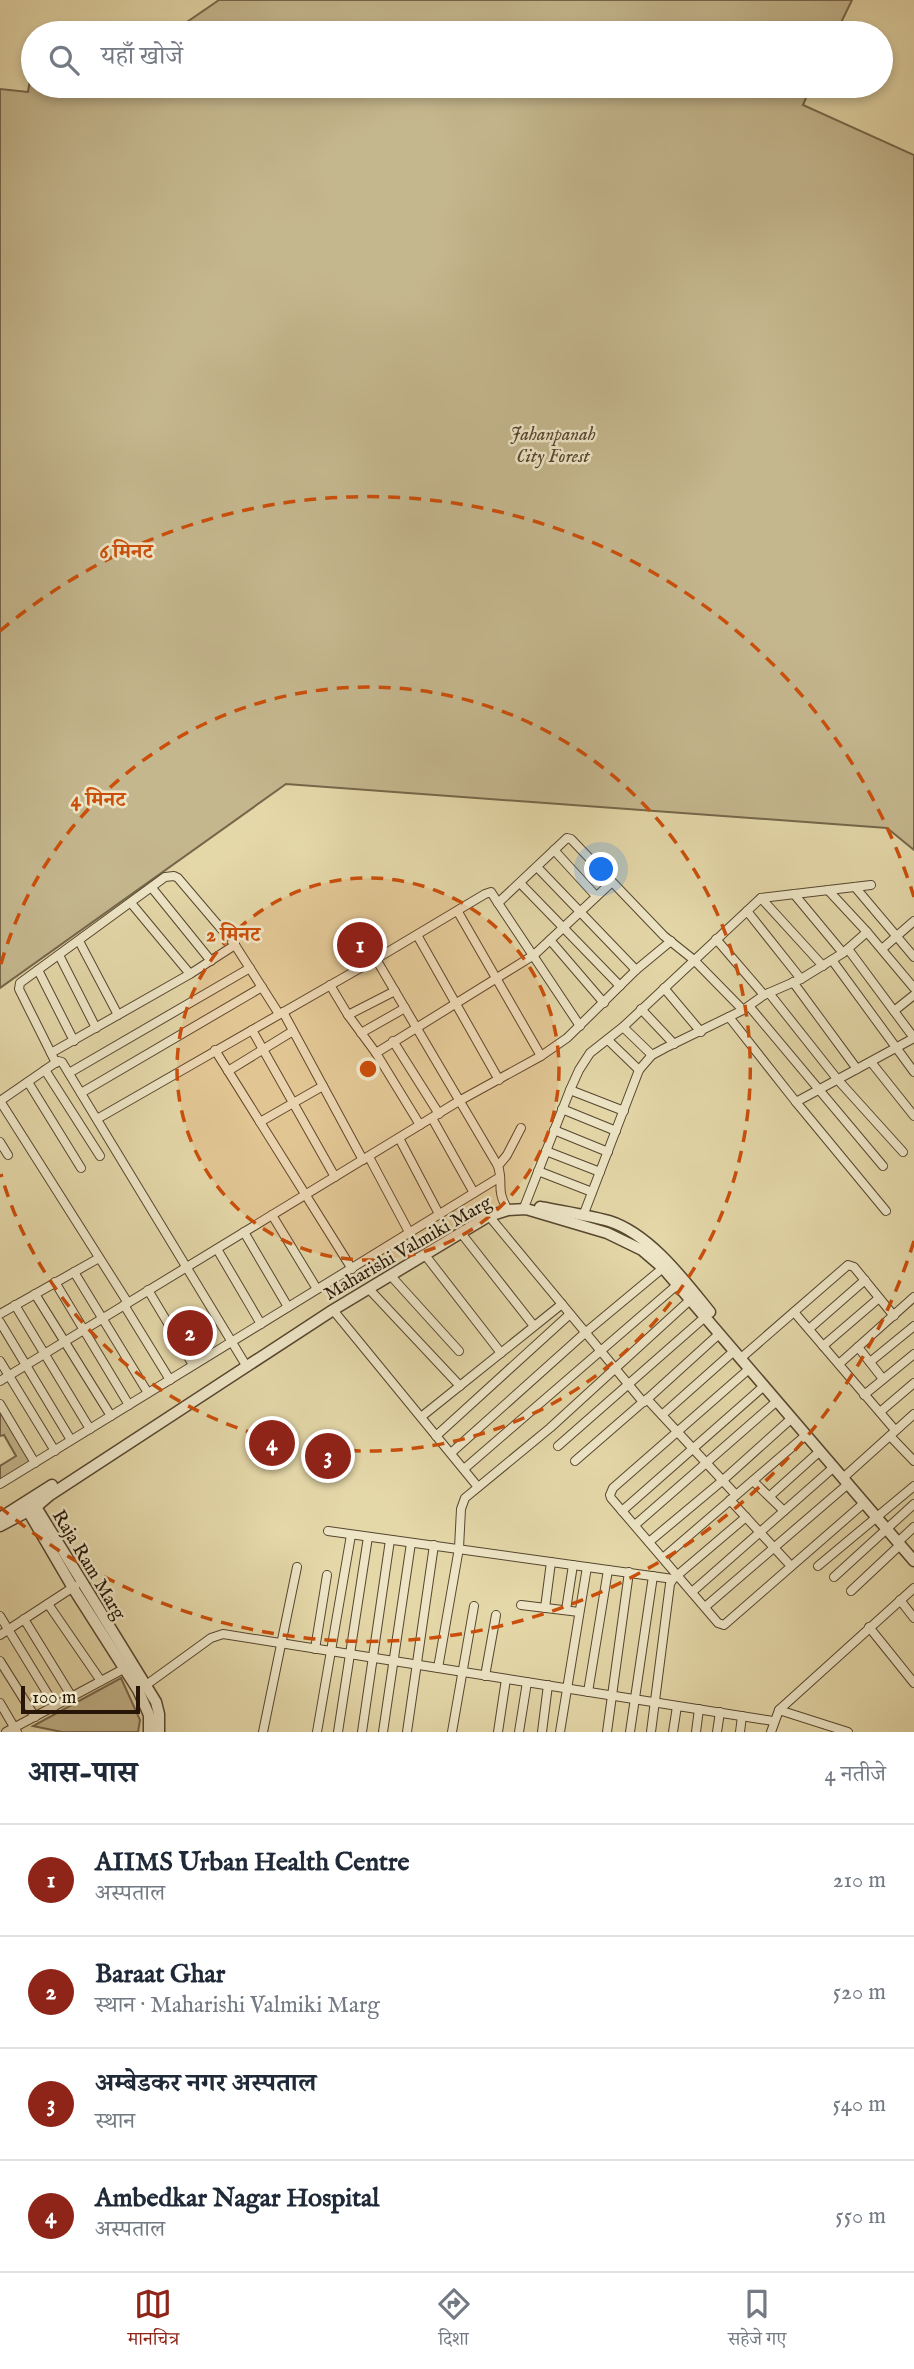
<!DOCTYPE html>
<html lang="hi">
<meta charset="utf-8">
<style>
body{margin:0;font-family:"IM FELL English","Noto Serif Devanagari",serif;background:#f2f2f3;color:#1f2937}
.scale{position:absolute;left:21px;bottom:18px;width:119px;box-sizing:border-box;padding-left:7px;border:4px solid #271507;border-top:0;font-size:19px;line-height:24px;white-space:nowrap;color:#271507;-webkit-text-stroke:5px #ede5c6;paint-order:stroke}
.you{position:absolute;left:602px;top:870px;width:24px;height:24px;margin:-18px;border:5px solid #fff;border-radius:50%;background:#1a73e8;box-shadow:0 0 0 10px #1a73e833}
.badge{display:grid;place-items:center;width:46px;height:46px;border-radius:50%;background:#8f2418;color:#fff;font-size:23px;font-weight:700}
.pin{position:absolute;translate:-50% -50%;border:4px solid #fff;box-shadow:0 2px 7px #0006}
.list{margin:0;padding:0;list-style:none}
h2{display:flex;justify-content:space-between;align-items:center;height:91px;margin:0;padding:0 28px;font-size:30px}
h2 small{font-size:23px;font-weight:400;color:#747a83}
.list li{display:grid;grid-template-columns:46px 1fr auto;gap:21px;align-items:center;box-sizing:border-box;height:112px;padding:0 28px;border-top:2px solid #e0e1e3}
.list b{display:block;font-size:26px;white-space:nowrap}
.list p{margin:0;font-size:23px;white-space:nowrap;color:#747a83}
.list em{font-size:23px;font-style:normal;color:#747a83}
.icon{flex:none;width:38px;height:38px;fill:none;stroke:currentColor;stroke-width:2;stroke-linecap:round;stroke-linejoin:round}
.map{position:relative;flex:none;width:914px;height:1732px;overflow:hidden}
.search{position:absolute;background:#fff;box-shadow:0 4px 10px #0003;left:21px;right:21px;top:21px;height:77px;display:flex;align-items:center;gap:18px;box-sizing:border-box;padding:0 24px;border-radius:38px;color:#747a83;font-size:26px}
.sheet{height:539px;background:#fff}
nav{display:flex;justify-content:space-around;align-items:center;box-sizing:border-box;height:98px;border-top:2px solid #e0e1e3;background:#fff;font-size:19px;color:#747a83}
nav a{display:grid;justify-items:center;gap:4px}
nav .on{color:#8f2418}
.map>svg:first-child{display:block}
.green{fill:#c4b68d;stroke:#76664a;stroke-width:2}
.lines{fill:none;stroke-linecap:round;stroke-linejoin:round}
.minor-casing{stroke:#56462f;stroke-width:10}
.tertiary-casing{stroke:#56462f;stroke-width:13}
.minor{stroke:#ede5c6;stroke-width:8}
.tertiary{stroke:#ede5c6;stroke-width:10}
.ring{fill:none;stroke:#cb4f0b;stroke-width:3.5;stroke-dasharray:12 9}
.labels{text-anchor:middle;stroke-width:5;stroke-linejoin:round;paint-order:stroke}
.park-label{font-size:19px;font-style:italic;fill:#56452f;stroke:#ede5c6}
.street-label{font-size:19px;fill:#271507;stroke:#ede5c6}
.centre{fill:#cb4f0b;stroke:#ede5c6;stroke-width:3.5}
.ring-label{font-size:21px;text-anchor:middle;font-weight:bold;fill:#cb4f0b;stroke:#ede5c6;stroke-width:5;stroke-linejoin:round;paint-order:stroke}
</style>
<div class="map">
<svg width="914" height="1732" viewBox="0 0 914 1732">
<rect width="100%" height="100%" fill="#e4d7a8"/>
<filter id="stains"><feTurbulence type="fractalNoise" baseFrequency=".00286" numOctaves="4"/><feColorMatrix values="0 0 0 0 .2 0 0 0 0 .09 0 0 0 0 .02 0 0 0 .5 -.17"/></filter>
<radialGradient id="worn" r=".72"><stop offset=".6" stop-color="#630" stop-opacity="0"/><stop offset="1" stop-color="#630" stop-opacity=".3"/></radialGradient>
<g class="green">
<path d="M219,0H852L836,33H171Z"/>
<path d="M33,62V86H811L803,105L914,155V850L887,828L286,784L0,988V89L28,92Z"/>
<path d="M0,1407L33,1462L0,1481V1466L16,1456L4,1435L0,1436Z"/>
<path d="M121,1678L140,1720L138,1732H62L33,1726Z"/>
</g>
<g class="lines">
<defs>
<g id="minor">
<path d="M554,850L596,896"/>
<path d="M537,867L636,970"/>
<path d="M520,883L620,986"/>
<path d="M855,887L914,957"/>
<path d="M152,888L211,961"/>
<path d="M828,890L867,932L914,988"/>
<path d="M794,894L843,953"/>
<path d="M761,898L823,966"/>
<path d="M131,903L190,974"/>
<path d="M498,903L580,1026"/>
<path d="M747,911L801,979"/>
<path d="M458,912L541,1056"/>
<path d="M417,935L499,1080"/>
<path d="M716,939L764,995"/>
<path d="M550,940L604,1003"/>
<path d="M79,941L118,1015"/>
<path d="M848,949L914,1038"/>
<path d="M882,949L914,921"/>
<path d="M59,955L96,1028"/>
<path d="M376,959L498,1166C504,1184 495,1189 508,1210"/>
<path d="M832,960L914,1072"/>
<path d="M38,970L74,1041"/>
<path d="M793,982L857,1069"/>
<path d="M330,985L348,1015L376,1053L420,1125"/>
<path d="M664,988L701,1032"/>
<path d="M769,993L838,1080L903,1152"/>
<path d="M749,1006L883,1166"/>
<path d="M641,1009L674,1044"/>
<path d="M894,1011L914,995"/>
<path d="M283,1012L363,1160"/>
<path d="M348,1015L395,991"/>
<path d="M729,1017L796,1102L886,1211"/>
<path d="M623,1027L652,1055"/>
<path d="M252,1030L335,1177"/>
<path d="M361,1033L405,1008"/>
<path d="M608,1040L639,1070"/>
<path d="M393,1041L439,1114"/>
<path d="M215,1050L352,1269"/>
<path d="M51,1053L190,974L235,945L279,1014"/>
<path d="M376,1053L534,955L612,882"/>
<path d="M871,1062L914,1116"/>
<path d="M56,1063L19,989L20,983L165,877L174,876L178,878L235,945"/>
<path d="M45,1070L100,1156"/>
<path d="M228,1071L293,1031"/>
<path d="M69,1073L250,968"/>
<path d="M28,1082L81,1168"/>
<path d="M570,1090L624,1111"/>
<path d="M81,1093L262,987"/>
<path d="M0,1101L58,1061L62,1062L247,1367"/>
<path d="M0,1101L128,1303"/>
<path d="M796,1102L914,1038"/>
<path d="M562,1109L616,1131"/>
<path d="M432,1118L474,1193"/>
<path d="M97,1119L376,959L485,894L491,892L498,903L567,838L571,839L664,936L694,960L743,1010"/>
<path d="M260,1122L323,1086"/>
<path d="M554,1130L608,1152"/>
<path d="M399,1138L439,1214"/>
<path d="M0,1142L8,1155"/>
<path d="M546,1151L600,1172"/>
<path d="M369,1157L409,1232"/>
<path d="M498,1166L507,1155L521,1128"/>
<path d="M538,1171L592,1192"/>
<path d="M525,1205L570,1090L579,1070L590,1053L623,1027L761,898L871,885"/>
<path d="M272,1215L317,1289"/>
<path d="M489,1216L643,1402L575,1461"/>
<path d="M583,1216L639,1070L652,1055L665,1048L743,1010L764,995L801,979L843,953L867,932"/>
<path d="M244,1232L288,1307"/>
<path d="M461,1233L534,1326"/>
<path d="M217,1249L261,1324"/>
<path d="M425,1255L501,1353"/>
<path d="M74,1272L148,1393"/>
<path d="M391,1276L459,1351"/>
<path d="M55,1282L129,1405"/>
<path d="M369,1289L460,1386"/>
<path d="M148,1290L193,1365"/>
<path d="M35,1294L111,1416"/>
<path d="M15,1305L90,1429"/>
<path d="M124,1305L170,1380"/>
<path d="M333,1310L478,1487"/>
<path d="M794,1312L895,1430"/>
<path d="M0,1314L99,1258"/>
<path d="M0,1322L71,1440"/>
<path d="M809,1329L865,1280"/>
<path d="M823,1346L879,1298"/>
<path d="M858,1347L883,1379"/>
<path d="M741,1358L848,1265L854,1267L894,1316"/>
<path d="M0,1361L55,1451"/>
<path d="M870,1362L914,1326"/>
<path d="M839,1364L914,1297"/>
<path d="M749,1369L613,1488L610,1495L611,1498L718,1623L724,1625L864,1503"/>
<path d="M0,1381L459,1101L541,1056L567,1038L636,970L671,941"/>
<path d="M864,1395L914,1354"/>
<path d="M647,1399L736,1495"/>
<path d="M644,1402L719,1334"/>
<path d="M0,1404L35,1463"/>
<path d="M880,1412L914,1383"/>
<path d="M662,1415L734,1351"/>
<path d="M421,1417L562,1304"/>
<path d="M436,1436L570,1314"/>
<path d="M890,1436L914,1461"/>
<path d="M558,1446L705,1317"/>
<path d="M451,1453L586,1332L663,1268"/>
<path d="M464,1469L677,1285"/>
<path d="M843,1478L914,1414"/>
<path d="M753,1481L784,1511"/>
<path d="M0,1484L500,1177"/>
<path d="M770,1496L820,1451"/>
<path d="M730,1500L791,1566"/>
<path d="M622,1511L764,1386"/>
<path d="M635,1525L777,1401"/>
<path d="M328,1531L673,1579"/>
<path d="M649,1542L722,1481L792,1418"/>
<path d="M898,1542L914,1527"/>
<path d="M663,1558L806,1435"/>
<path d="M818,1566L914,1486"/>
<path d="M834,1577L914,1504"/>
<path d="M851,1591L900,1545"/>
<path d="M692,1592L834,1467"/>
<path d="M900,1600L914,1618"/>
<path d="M48,1604L101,1681"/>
<path d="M521,1605L579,1612"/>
<path d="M705,1607L848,1484"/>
<path d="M545,1608L551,1562"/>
<path d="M566,1610L573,1565"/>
<path d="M0,1616L55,1706"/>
<path d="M24,1619L72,1697"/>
<path d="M869,1627L914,1683"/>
<path d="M0,1635L75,1586"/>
<path d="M315,1649L327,1575"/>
<path d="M0,1661L35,1717"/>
<path d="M438,1668L459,1548L461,1509L465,1498L550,1428L690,1300"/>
<path d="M485,1676L496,1615"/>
<path d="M142,1688L211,1638L223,1634L773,1721"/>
<path d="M588,1692L608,1570"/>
<path d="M0,1703L17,1732"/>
<path d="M779,1710L848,1732"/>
<path d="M6,1732L129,1666"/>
<path d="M263,1732L297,1567"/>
<path d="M317,1732L351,1535"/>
<path d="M338,1732L368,1537"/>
<path d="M362,1732L390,1540"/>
<path d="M383,1732L411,1543"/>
<path d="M407,1732L434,1545"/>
<path d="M452,1732L474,1606"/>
<path d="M498,1732L506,1679"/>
<path d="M519,1732L527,1682"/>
<path d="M542,1732L548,1685"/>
<path d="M560,1732L587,1567"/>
<path d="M607,1732L629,1572"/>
<path d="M630,1732L653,1576"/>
<path d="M651,1732L670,1584L673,1579L746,1517"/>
<path d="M673,1732L677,1706"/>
<path d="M696,1732L699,1709"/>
<path d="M717,1732L720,1712"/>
<path d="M740,1732L742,1716"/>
<path d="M771,1732L779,1710L914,1588"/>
</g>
<g id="tertiary">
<path d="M540,1207C562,1211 587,1215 609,1221C650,1234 684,1280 710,1312"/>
<path d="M30,1503L36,1507L156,1702L159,1714V1732"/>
<path d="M28,1504V1511L73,1588L138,1690L149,1715V1732"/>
<path d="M0,1518L52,1485"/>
<path d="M0,1526L36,1507L50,1495L333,1310L489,1216L508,1210L526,1209L607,1233L642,1250L663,1268L914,1561"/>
</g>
</defs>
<use href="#minor" class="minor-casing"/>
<use href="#tertiary" class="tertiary-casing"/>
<use href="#minor" class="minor"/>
<use href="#tertiary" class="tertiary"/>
</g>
<circle cx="368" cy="1069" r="191" fill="#cb4f0b" fill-opacity=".12"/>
<g class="ring">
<circle cx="368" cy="1069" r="191"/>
<path d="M1 964A382 382 0 1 1 1 1174"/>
<path d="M914 1241A572 572 0 0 1 0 1507M0 631A572 572 0 0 1 914 897"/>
</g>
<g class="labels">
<g class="park-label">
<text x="553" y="440">Jahanpanah<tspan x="553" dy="22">City Forest</tspan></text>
</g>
<g class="street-label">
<text transform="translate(407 1247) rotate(-30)" y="7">Maharishi Valmiki Marg</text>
<text transform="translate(90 1564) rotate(59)" y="7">Raja Ram Marg</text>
</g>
</g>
<circle cx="368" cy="1069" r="10" class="centre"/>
<g class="ring-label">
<text x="126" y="558">6 मिनट</text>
<text x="98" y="806">4 मिनट</text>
<text x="233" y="941">2 मिनट</text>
</g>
<rect width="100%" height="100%" filter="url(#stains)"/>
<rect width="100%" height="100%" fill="url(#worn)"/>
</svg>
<div class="scale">100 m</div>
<div class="you"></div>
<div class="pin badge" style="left:360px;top:945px">1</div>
<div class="pin badge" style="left:190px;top:1333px">2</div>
<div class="pin badge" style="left:328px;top:1456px">3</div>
<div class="pin badge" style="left:272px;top:1443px">4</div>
<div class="search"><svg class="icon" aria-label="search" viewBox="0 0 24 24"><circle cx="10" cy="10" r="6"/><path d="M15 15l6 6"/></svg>यहाँ खोजें</div>
</div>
<section class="sheet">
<h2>आस-पास<small>4 नतीजे</small></h2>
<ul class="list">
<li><span class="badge">1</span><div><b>AIIMS Urban Health Centre</b><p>अस्पताल</p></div><em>210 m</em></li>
<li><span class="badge">2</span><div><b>Baraat Ghar</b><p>स्थान · Maharishi Valmiki Marg</p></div><em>520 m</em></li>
<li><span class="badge">3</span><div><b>अम्बेडकर नगर अस्पताल</b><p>स्थान</p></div><em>540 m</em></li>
<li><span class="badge">4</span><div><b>Ambedkar Nagar Hospital</b><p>अस्पताल</p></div><em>550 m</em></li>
</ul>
</section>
<nav>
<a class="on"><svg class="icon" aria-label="map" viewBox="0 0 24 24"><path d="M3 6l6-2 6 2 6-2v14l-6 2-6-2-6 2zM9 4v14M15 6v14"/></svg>मानचित्र</a>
<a><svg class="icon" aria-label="directions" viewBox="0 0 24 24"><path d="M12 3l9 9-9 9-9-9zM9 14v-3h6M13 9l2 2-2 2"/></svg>दिशा</a>
<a><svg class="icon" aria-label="saved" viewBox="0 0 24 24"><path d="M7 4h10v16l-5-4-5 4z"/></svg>सहेजे गए</a>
</nav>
